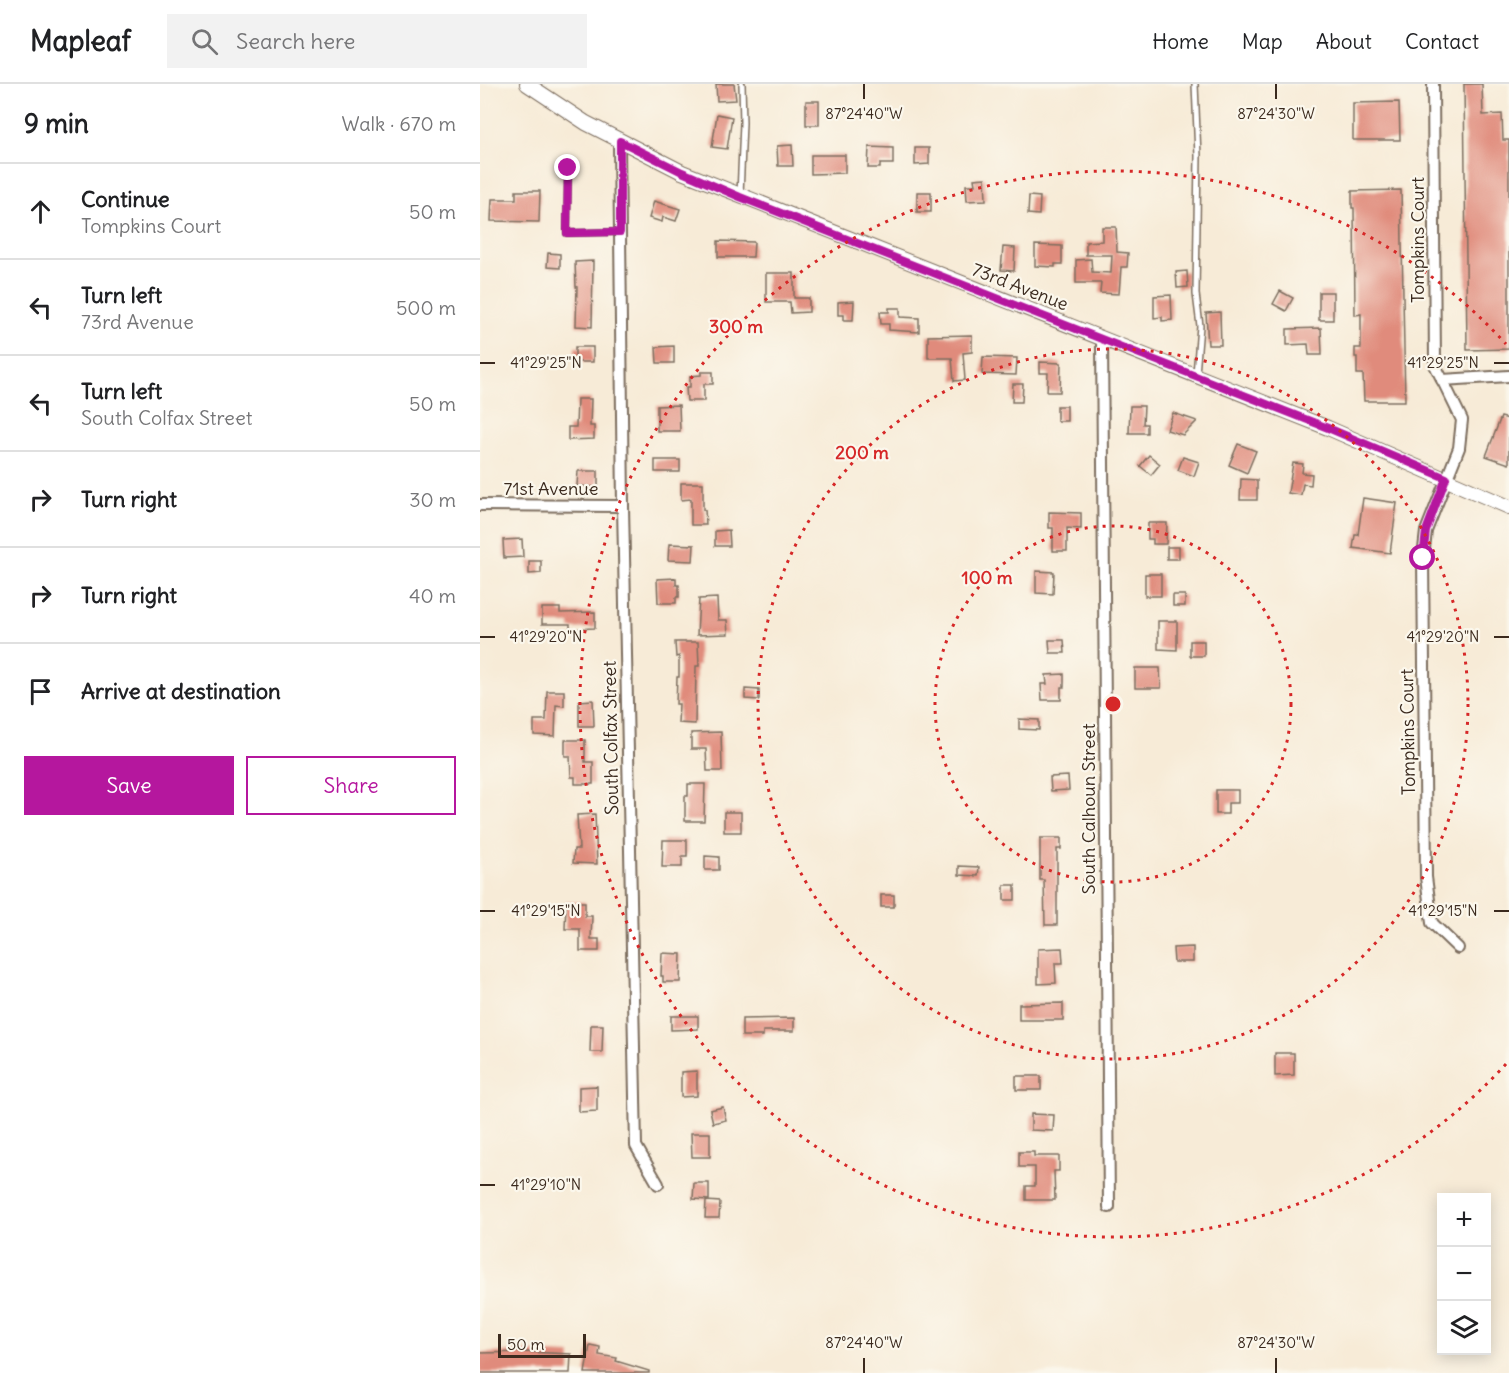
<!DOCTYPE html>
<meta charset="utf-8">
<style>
body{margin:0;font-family:Delius,sans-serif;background:#f2f2f2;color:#202124}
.controls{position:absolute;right:18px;bottom:18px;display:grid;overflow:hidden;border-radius:0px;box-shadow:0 3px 15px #0003}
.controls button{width:54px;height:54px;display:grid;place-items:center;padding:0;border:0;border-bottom:2px solid #e0e0e0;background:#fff;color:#202124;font:30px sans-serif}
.scale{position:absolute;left:18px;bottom:15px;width:88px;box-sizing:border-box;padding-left:6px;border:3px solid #3b2a1e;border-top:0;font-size:16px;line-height:21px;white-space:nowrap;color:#3b2a1e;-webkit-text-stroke:4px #fbf7ec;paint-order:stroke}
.stop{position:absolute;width:18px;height:18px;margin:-14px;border:4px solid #b5179e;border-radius:50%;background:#fff}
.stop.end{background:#b5179e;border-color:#fff;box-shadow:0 2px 6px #0008}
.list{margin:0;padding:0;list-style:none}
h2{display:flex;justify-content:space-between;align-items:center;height:78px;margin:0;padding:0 24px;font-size:26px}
h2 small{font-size:20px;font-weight:400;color:#757577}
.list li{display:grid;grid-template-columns:39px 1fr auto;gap:18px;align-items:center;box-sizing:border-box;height:96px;padding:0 24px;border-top:2px solid #e0e0e0}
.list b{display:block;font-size:22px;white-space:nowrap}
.list p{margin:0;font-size:20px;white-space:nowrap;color:#757577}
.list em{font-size:20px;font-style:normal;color:#757577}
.actions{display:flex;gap:12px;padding:18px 24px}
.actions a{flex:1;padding:14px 0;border:2px solid #b5179e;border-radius:0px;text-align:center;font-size:21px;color:#b5179e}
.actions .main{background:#b5179e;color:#fff}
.icon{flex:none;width:33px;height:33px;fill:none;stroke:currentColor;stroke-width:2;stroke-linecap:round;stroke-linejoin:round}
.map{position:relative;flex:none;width:1029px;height:1289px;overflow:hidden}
header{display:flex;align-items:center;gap:36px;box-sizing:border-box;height:84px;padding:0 30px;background:#fff;border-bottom:2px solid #e0e0e0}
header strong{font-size:28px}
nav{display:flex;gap:33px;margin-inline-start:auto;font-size:21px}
.search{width:420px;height:54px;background:#f2f2f2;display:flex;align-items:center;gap:15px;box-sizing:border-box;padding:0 21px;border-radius:0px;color:#757577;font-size:22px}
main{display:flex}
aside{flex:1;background:#fff}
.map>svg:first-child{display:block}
.building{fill:#e08b7c}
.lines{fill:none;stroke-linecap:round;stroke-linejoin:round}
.lane-casing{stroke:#7d6e5f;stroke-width:8}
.street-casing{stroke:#7d6e5f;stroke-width:14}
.secondary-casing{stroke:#7d6e5f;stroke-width:16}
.lane{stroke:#fff;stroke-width:5}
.street{stroke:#fff;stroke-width:10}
.secondary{stroke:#fff;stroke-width:14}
.route{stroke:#b5179e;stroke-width:8}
.ticks{fill:none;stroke:#3b2a1e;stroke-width:2}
.ring{fill:none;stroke:#d62828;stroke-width:3;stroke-dasharray:3 6}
.labels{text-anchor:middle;stroke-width:4.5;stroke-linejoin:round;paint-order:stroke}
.street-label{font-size:18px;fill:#3b2a1e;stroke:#fbf7ec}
.ticks-label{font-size:15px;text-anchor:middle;fill:#3b2a1e;stroke:#fbf7ec;stroke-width:4.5;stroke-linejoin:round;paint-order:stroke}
.centre{fill:#d62828;stroke:#fbf7ec;stroke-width:3}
.ring-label{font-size:18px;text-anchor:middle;font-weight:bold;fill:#d62828;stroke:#fbf7ec;stroke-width:4.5;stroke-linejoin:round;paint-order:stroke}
</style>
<header>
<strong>Mapleaf</strong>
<div class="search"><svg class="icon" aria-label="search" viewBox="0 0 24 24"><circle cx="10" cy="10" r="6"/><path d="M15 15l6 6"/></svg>Search here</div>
<nav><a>Home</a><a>Map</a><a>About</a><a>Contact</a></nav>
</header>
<main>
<aside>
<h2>9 min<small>Walk · 670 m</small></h2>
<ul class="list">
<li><svg class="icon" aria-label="ahead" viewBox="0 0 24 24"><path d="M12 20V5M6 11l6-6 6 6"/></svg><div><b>Continue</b><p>Tompkins Court</p></div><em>50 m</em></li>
<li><svg class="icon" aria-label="left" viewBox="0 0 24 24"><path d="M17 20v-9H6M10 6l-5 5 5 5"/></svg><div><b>Turn left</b><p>73rd Avenue</p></div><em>500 m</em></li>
<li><svg class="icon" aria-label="left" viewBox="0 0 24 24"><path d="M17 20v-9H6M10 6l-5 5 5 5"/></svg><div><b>Turn left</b><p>South Colfax Street</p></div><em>50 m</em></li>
<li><svg class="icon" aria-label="right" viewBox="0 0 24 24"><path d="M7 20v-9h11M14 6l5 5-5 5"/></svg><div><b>Turn right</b></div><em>30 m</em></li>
<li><svg class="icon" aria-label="right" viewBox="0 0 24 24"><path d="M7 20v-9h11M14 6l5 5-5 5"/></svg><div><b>Turn right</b></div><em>40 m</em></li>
<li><svg class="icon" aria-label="arrive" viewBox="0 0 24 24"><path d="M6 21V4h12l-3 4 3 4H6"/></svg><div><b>Arrive at destination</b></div></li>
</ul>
<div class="actions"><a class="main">Save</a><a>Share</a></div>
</aside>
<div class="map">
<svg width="1029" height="1289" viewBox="0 0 1029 1289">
<rect width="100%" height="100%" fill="#fbf7ec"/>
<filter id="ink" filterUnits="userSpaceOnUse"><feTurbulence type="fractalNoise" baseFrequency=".0167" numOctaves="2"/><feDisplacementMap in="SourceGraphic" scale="12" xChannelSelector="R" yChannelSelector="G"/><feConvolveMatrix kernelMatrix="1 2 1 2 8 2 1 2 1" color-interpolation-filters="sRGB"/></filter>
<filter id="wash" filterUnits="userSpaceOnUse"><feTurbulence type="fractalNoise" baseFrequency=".008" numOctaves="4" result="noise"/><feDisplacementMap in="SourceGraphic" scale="24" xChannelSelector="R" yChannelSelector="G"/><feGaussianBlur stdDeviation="1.35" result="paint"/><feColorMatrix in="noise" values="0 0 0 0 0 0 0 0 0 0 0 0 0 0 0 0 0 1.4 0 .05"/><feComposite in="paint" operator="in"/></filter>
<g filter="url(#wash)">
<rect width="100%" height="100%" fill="#f7ebd7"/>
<g id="blocks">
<g class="building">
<path d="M236,0H254L256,16L237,17Z"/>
<path d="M984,0H1002L1003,31L1022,30L1023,56H1029V265L987,266Z"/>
<rect x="326" y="17" width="13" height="24"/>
<path d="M919,18L920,56H873V19Z"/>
<path d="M237,30L252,33L247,65L232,63Z"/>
<path d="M312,61L313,82H298L297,62Z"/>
<path d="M389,63L413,64V80H400V84H388Z"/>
<path d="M435,64H449V80L435,81Z"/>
<path d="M331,71H365V89L331,90Z"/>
<path d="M505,94L506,116L487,117L486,101H495L494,95Z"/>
<path d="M921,106L925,317H884L883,290H877V273H875V264H881V230L875,231L874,124H872V107Z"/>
<path d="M36,107H60L59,138L11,137L12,115H36Z"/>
<rect x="437" y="108" width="14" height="20"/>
<path d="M549,112L560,113L559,131L548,130Z"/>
<path d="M174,117L200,125L196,137L183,133L182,138L169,134Z"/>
<path d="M622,143H636L637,168L648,169L647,183H641L639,210L620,209L621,199H596V176L611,175L612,188L631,189L632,171H606V158L622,157Z"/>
<path d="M238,157L274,158L273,173H238Z"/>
<path d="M555,161L582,162V180H575V183L555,182Z"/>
<path d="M523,163L535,164L534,187L521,186Z"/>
<path d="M68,169L80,170V184L67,183Z"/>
<path d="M113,177L112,243L96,242L97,203H96L95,178Z"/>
<path d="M707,187L708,203L697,204L696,188Z"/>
<path d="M286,189H314V214H329V228L311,229L310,218H286Z"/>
<path d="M800,207L813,214L806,227L793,220Z"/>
<rect x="839" y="208" width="14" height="28"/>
<path d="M691,211L692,236L682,237V233L674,234V212Z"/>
<path d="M374,217L373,236H364V231H358V218Z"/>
<path d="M409,224H420V233L439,234V248L409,246V240H401L400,228H409Z"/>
<path d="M740,228L741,261H728L726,229Z"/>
<path d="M841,244L842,271H829L828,260L807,261V245Z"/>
<path d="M492,251V268L483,269L485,296L474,297L472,274H448V252Z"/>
<path d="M194,262V279H177L176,263Z"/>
<rect x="95" y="263" width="18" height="15"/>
<path d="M503,273L537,274L536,291L502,290Z"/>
<path d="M560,278L581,279L580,308H567L568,289H560Z"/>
<path d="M221,288H233V300H224V317H207L206,303H210V292L221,291Z"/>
<path d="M533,300H543L542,318H532Z"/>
<path d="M97,315H111L110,342H114V355L88,356V343H96Z"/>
<path d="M199,321L200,347H177V322Z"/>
<rect x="577" y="322" width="10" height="15"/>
<path d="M650,322H664L663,340H667V349H649Z"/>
<path d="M693,329L717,337L703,351L687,346Z"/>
<path d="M1021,333L1029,335V380L1006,372Z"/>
<path d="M758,360L776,367L767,389L749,381Z"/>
<path d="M669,371L680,380L671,391L660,382Z"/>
<path d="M703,373L719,378L714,392L698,386Z"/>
<rect x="175" y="376" width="25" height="12"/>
<path d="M813,379L823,380L822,389L832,390L831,401L823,400L821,411L808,409Z"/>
<path d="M98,387H118V403L97,402Z"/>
<path d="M761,395L777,396V416H760Z"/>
<path d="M201,399H223V426H225L226,441H211V415L201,416Z"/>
<path d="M883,414L917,419L910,469L873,464L875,451H878Z"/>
<path d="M569,428L601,429V445L587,444V467H573V444H569Z"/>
<path d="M668,439H687L686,460H673V455H668Z"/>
<path d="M249,446L250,462H235V447Z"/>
<path d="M42,455L43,473L24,474L23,456Z"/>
<path d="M189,460L214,461L213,477L188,476Z"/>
<rect x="687" y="463" width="12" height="12"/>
<path d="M49,477H61V489L49,490Z"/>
<path d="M556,487L574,488L573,510L556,509Z"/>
<rect x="665" y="490" width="16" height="22"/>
<path d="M196,494V501H199V513H196V519H178L177,495Z"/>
<rect x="693" y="511" width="12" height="11"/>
<path d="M237,514L238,536H247L248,550L217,551L219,515Z"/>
<path d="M62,524H80V529L115,528V544L90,545V540H62Z"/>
<path d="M678,537H697V566L678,565Z"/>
<path d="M569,556H584L585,569H570Z"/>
<rect x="710" y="557" width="14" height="15"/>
<path d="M195,558H218L219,582H216L215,640L198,639L199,620H196L197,593H199V572L196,573Z"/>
<path d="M655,584H680L681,604H655Z"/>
<path d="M584,590V603H581V616H562L561,600H567L566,591Z"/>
<path d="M265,605L279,606V616L265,615Z"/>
<path d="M67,607H84V622L76,621L75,652L54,651V636H66Z"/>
<path d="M113,616L114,642H99V617Z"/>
<path d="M539,635L559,636V646L539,645Z"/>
<path d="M241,648L242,687H227L226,665H211V649Z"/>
<path d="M85,656H105V678H113V700H95V693H91L90,672H85Z"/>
<path d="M588,692L589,706L571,707L570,693Z"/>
<path d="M208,700H225L224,737H205V712H208Z"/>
<path d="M736,706H758V719H748V730H736Z"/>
<rect x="244" y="728" width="17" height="20"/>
<path d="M115,730L117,780L93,779L94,765H99L97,731Z"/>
<path d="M560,754H581V765H577V841H565L564,796H560Z"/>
<path d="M183,756H207V772H202V783H182Z"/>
<path d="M225,772L239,773V786H225Z"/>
<path d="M479,782L499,783L498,792L479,791Z"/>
<rect x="524" y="801" width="11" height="15"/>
<rect x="401" y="811" width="13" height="12"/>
<path d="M86,818H105V832H112L111,855H119V867H100V845H85Z"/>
<path d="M713,863V878H694L693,864Z"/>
<path d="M582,864L583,879H575L576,899L558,900V865Z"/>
<path d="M182,869L201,870L200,898H183V892H181Z"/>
<path d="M583,919V936H539V920Z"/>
<path d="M191,932H218V945L191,946Z"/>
<path d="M314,934V947H283V952H262V935Z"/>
<path d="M111,941H123L122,968H110Z"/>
<path d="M795,969H814V991L795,992Z"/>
<path d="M217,987V1012L201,1013V988Z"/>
<rect x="536" y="992" width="25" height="14"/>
<path d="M117,1002V1027L99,1028V1003Z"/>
<path d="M243,1023L246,1036L233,1039L230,1026Z"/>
<path d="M551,1030L574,1031L573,1047L551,1046Z"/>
<path d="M211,1049H230V1073H212Z"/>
<path d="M539,1068H554V1072H579V1087H574L575,1116H546V1102H555V1083H539Z"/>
<path d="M214,1099H229V1116L213,1115Z"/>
<path d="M226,1117L240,1118L239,1134H225Z"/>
<path d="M110,1261L120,1263L119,1271L137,1274L136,1277L169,1287V1289H105Z"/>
<path d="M47,1268L91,1270L90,1289H0V1269Z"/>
</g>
</g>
</g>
<g filter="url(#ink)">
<use href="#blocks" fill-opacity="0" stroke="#7d6e5f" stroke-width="1.5"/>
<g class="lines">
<defs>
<g id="lane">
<path d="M715,0L718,72L716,210L720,242L716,290"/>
<path d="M88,84L87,149L140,148"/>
<path d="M260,111L263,39L262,0"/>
</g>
<g id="street">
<path d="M953,0L955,281L982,336L979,364L946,447L943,474L946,793L952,839L978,864"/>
<path d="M139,57L143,422L156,1062L178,1100"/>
<path d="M622,255L629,1123"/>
<path d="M962,296L1029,292"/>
<path d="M0,421L143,422"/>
</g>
<path id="secondary" d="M47,0L106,39L202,88L848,344L1029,423"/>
</defs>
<use href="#lane" class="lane-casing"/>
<use href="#street" class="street-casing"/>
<use href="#secondary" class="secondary-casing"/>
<use href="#lane" class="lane"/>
<use href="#street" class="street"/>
<use href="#secondary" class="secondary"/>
</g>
</g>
<g class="lines" filter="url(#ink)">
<path class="route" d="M88,84L87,149L140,148V57L202,88L260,113L848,344L966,394L946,447L943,474"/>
</g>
<path class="ticks" d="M384,0V15M796,0V15M0,279H15M1014,279H1029M0,553H15M1014,553H1029M0,827H15M1014,827H1029M0,1101H15M384,1274V1289M796,1274V1289"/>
<g class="ring">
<circle cx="633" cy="620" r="178"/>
<circle cx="633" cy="620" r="355"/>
<path d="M1026 980A533 533 0 1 1 1026 260"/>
</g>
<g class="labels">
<g class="street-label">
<text transform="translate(938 156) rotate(-90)" y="6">Tompkins Court</text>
<text transform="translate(540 203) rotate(21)" y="6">73rd Avenue</text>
<text x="71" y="411">71st Avenue</text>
<text transform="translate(928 648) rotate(-91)" y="6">Tompkins Court</text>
<text transform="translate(131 654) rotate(-91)" y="6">South Colfax Street</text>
<text transform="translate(609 725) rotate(-90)" y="6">South Calhoun Street</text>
</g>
</g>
<g class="ticks-label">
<text x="384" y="35">87°24'40"W</text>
<text x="796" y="35">87°24'30"W</text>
<text x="66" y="284">41°29'25"N</text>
<text x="963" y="284">41°29'25"N</text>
<text x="66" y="558">41°29'20"N</text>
<text x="963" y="558">41°29'20"N</text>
<text x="66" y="832">41°29'15"N</text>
<text x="963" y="832">41°29'15"N</text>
<text x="66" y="1106">41°29'10"N</text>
<text x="384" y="1264">87°24'40"W</text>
<text x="796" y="1264">87°24'30"W</text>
</g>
<circle cx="633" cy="620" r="9" class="centre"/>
<g class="ring-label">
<text x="256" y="249">300 m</text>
<text x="382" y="375">200 m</text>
<text x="507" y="500">100 m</text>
</g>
</svg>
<div class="controls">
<button>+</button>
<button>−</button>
<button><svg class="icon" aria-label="layers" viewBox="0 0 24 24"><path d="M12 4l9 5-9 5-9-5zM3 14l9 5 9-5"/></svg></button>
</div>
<div class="scale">50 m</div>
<div class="stop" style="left:943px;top:474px"></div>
<div class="stop end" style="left:88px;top:84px"></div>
</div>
</main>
